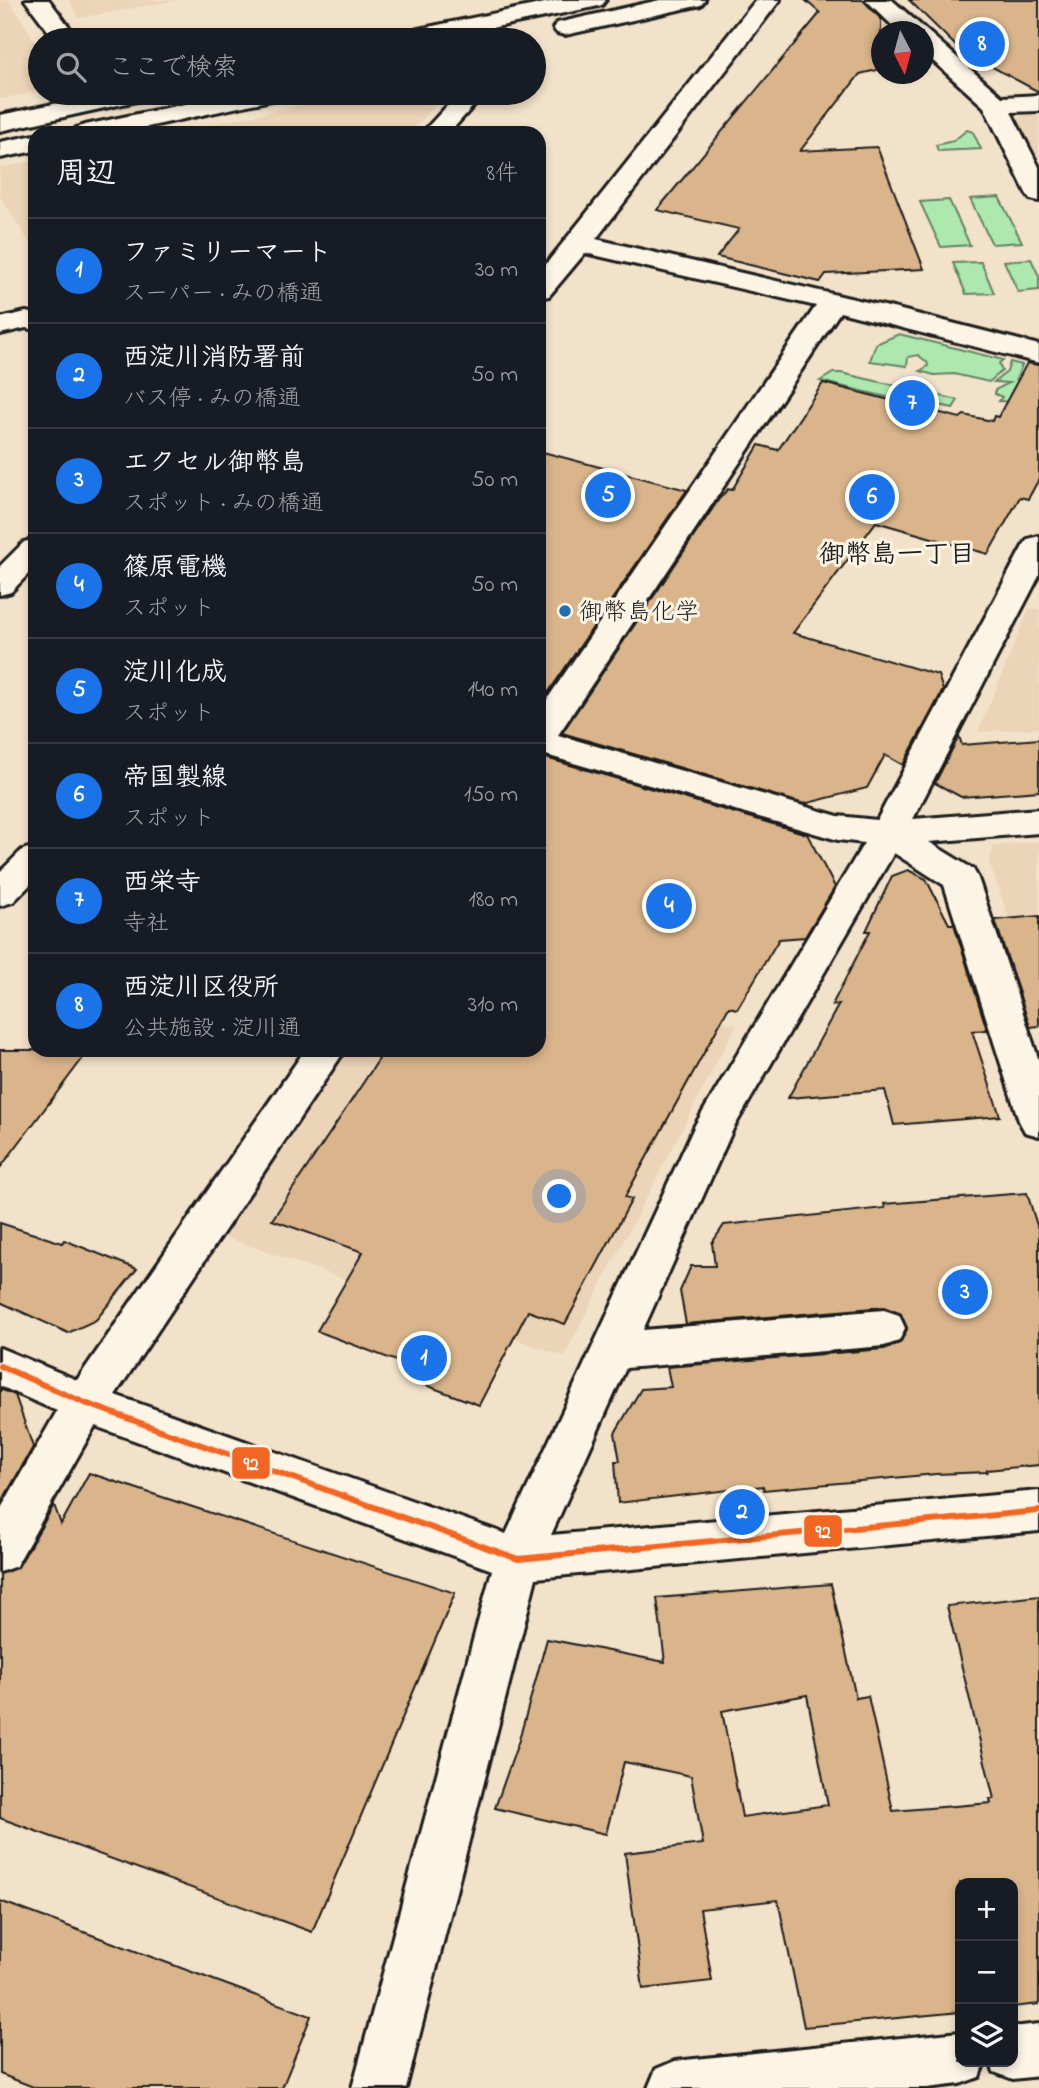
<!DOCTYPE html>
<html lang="ja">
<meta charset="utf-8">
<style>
body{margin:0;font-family:"Indie Flower","Klee One",sans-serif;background:#20242c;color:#f1f3f6}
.controls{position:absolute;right:21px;bottom:21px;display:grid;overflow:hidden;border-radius:14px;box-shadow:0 4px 10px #0003}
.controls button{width:63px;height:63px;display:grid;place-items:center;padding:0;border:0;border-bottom:2px solid #363941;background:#171b24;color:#f1f3f6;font:35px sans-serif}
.compass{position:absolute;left:871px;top:21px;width:63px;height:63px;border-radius:50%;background:#171b24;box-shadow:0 4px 10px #0003;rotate:174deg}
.you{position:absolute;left:560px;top:1197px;width:24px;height:24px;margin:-18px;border:5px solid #fff;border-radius:50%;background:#1a73e8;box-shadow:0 0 0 10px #1a73e833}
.badge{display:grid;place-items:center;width:46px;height:46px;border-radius:50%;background:#1a73e8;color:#fff;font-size:23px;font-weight:700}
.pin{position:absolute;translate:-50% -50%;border:4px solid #fff;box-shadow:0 2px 7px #0006}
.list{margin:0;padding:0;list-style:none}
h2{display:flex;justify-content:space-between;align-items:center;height:91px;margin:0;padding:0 28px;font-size:30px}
h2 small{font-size:23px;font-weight:400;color:#9ea1a6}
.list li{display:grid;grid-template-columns:46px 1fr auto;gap:21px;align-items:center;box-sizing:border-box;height:105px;padding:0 28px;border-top:2px solid #363941}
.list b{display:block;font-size:26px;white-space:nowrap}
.list p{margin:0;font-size:23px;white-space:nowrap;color:#9ea1a6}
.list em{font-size:23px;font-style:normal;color:#9ea1a6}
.icon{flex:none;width:38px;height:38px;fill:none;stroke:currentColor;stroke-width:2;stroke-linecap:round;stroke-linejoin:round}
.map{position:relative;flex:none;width:1039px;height:2088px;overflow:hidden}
.search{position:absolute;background:#171b24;box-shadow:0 4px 10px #0003;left:28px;top:28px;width:518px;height:77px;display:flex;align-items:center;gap:18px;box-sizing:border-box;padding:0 24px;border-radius:38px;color:#9ea1a6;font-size:26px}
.panel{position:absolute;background:#171b24;box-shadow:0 4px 10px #0003;left:28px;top:126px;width:518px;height:931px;border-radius:21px}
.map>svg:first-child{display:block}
.built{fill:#ebd4b7}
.green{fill:#ade9af;stroke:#648266;stroke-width:2}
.building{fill:#dab58b;stroke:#1c1c1c;stroke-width:2;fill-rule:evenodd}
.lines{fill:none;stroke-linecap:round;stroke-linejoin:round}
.minor-casing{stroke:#1c1c1c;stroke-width:6}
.minor{fill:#fcf5e5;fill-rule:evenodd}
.bus-1-casing{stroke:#fcf5e5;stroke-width:11}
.bus-1{stroke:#f26522;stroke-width:6}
.poi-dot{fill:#1f6fb2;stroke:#fcf5e5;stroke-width:2.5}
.labels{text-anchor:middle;stroke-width:6;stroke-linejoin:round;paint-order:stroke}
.poi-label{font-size:24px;fill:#1c1c1c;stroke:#fcf5e5;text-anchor:start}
.neighbourhood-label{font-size:26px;font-weight:bold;fill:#1c1c1c;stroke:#fcf5e5}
.line-badge{stroke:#fcf5e5;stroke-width:2.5}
.badge-label{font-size:19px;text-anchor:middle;font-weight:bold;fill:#fff}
</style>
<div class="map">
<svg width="1039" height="2088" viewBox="0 0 1039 2088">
<rect width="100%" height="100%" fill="#f2e2ca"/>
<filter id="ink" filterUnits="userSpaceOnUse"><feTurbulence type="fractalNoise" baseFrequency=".0143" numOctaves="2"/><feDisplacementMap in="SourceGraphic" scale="14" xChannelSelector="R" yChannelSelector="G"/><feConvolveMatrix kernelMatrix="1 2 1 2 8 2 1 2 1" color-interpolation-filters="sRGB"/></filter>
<g filter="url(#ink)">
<g class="built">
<path d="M0,0H9L40,49V91L0,99Z"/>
<path d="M69,0H178L79,18Z"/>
<path d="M356,93H448L409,133H171Z"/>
<path d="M1039,112V169L1017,119L1024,113Z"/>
<path d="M35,161V251L0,196V168Z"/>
<path d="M1029,609H1039V728L978,732Z"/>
<path d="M1039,842V967L1027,968L989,862L994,846Z"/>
<path d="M539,964L736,1025L564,1356L222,1236L349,1050H539Z"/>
</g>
<g class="green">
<path d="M967,130L973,132L981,149L938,151L936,145L953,141Z"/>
<path d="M999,197L1022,242L992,244L970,199Z"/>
<path d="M949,200L970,245L941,247L920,202Z"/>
<path d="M1031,259L1039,276V290L1018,292L1004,261Z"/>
<path d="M981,262L994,293L966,294L953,263Z"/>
<path d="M899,334L1003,360L999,363L1002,371L989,382L954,374L934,375L920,371L928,366L927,362L918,355L908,357L907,366L870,361L876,344Z"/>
<path d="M1010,362L1022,365L1016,379L1030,382L1018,402L999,401L1002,397L995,394V390L1009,383L994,382L1007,372Z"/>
<path d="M833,373H841L958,400L953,408L918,400L912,403L820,381Z"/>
</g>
<g class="building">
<path d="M805,0H863L881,19V69L860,74L800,151L877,147L924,269L826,274L820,282L717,257L739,229L657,210L820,13Z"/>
<path d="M909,0H1039V92L959,49Z"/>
<path d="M1027,363L1039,365V479L1028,499L1020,497L988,554L876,522L793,633L938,675L943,690L903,765L885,755L867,788L804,804L562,733L719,499L728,489L732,490L759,445L778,450L823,383L960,418L964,415L992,421L994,416L998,417Z"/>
<path d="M539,451L687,490L539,706Z"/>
<path d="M959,736L962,745L1039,739V791L961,797L935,783Z"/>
<path d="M539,756L807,834L835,887L805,937L779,939L737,1009L729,1007L625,1197L632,1199L565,1324L528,1311L479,1405L409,1379L415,1368L317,1331L363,1252L272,1220L385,1050H539Z"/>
<path d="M908,870L926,879L949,924H954L987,1030L972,1031L1000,1116L894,1125L885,1090L788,1098L839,1004L832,1005L870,931H866L892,876Z"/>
<path d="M1039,916V1026L1030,1027L995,920Z"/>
<path d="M0,1050H89L0,1168Z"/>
<path d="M1027,1193L1039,1232V1465L987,1470V1472L936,1474L764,1490L763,1486L618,1503L615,1461H620L615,1433L641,1389L671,1387L667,1367L884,1349L900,1343L907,1329L901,1314L884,1307L686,1324L680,1291L691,1266H715L712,1243L724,1225L885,1208L884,1204Z"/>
<path d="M0,1223L62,1243L64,1240L137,1269L96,1320L68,1333L0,1302Z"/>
<path d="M0,1389L15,1395L33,1447L0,1505Z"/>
<path d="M89,1473L455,1593L312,1932L0,1818V1574L18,1567L54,1505L61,1524Z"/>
<path d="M831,1584L856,1698L868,1696L893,1811L991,1803L990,1799H994L947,1606L1039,1596V2004L1013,2007V1883H960V2012L804,2027L778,1900L700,1909L712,1981L643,1989L625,1853L703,1844L691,1776L624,1762L606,1834L495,1808L519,1740L547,1639L665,1662L657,1598ZM807,1695L828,1805L742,1817L722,1711Z"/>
<path d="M0,1901L311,2016L282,2088H36L0,2074Z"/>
</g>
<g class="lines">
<defs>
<g id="minor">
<path d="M25,0H49L79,40H55Z"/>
<path d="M559,0H606L602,5L594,7L433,40H387L390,35L399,33Z"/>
<path d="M660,0H705L701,5L565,35L557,33L553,28L557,23Z"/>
<path d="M756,0H780L596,239L897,309L1039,345V363L840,312L558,735L838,816L877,820L1023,546L1028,539L1039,536V576L913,819L1039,809V833L929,842L973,869L978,878L1039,1061V1136L1025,1132L1019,1121L944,885L894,853L733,1129L643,1330L884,1310L899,1315L905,1328L899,1341L884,1346L626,1368L551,1535L1039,1491V1531L536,1578L406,2088H352L492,1570L95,1426L16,1566L0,1572V1510L57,1411L0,1386V1348L77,1380L305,1050H345L115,1395L506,1534L695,1125L864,843L838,840L539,753V711L816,306L585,253L549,296L539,298V273Z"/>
<path d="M866,0H892L1002,97L1039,95V111L1011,112L1039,167V201L1030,199L1026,193L984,107L923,52V32H899Z"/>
<path d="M107,93H153L150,98L141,100L0,131V115Z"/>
<path d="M237,93H283L280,98L271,100L120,133H72L76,128L85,125Z"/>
<path d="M459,93H485L449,133H422Z"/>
<path d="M35,135V151L0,158V142Z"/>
<path d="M26,312L35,314V330L26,328L0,334V318Z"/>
<path d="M35,539V567L11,592L0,595V566L24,542Z"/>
<path d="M35,846V880L13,902L0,906V872L22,850Z"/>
<path d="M1039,2024V2076L1013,2079L994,2072L990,2062H1013V2027Z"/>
<path d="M960,2032V2062H985L979,2077L960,2084L927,2088H648L656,2069L675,2061Z"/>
</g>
</defs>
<use href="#minor" class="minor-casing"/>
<use href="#minor" class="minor"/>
<defs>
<path id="bus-1" d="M0,1366L85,1403L518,1559L1039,1511"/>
</defs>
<use href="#bus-1" class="bus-1-casing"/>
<use href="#bus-1" class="bus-1"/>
</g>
</g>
<circle class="poi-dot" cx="565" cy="611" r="7"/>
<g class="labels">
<g class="poi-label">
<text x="579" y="619">御幣島化学</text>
</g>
<g class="neighbourhood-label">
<text x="897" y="562">御幣島一丁目</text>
</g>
</g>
<g class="line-badge">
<rect x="231" y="1446" width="40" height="34" rx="7" fill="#f26522"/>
<rect x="803" y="1514" width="40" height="34" rx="7" fill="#f26522"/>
</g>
<g class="badge-label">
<text x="251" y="1470">92</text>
<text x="823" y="1538">92</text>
</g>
</svg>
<div class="controls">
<button>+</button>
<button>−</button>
<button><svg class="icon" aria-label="layers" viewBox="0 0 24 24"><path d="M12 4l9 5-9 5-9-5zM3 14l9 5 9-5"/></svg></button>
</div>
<svg class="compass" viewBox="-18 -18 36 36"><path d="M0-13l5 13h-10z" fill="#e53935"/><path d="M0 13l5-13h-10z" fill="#9ea1a6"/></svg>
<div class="you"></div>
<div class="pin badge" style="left:424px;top:1358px">1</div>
<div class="pin badge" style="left:742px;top:1512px">2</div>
<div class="pin badge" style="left:965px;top:1292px">3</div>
<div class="pin badge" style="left:669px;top:906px">4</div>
<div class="pin badge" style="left:608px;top:495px">5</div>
<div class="pin badge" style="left:872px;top:497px">6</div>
<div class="pin badge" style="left:912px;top:403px">7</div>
<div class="pin badge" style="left:982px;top:44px">8</div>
<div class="search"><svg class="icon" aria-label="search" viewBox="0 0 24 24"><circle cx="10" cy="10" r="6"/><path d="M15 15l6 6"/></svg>ここで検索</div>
<section class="panel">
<h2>周辺<small>8件</small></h2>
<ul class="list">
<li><span class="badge">1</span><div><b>ファミリーマート</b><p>スーパー · みの橋通</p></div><em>30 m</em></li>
<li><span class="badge">2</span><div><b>西淀川消防署前</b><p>バス停 · みの橋通</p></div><em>50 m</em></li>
<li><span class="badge">3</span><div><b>エクセル御幣島</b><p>スポット · みの橋通</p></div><em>50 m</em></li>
<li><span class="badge">4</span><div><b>篠原電機</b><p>スポット</p></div><em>50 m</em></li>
<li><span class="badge">5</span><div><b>淀川化成</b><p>スポット</p></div><em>140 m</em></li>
<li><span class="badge">6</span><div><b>帝国製線</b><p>スポット</p></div><em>150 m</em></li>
<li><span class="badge">7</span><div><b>西栄寺</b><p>寺社</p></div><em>180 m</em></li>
<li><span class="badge">8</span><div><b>西淀川区役所</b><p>公共施設 · 淀川通</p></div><em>310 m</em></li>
</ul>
</section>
</div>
